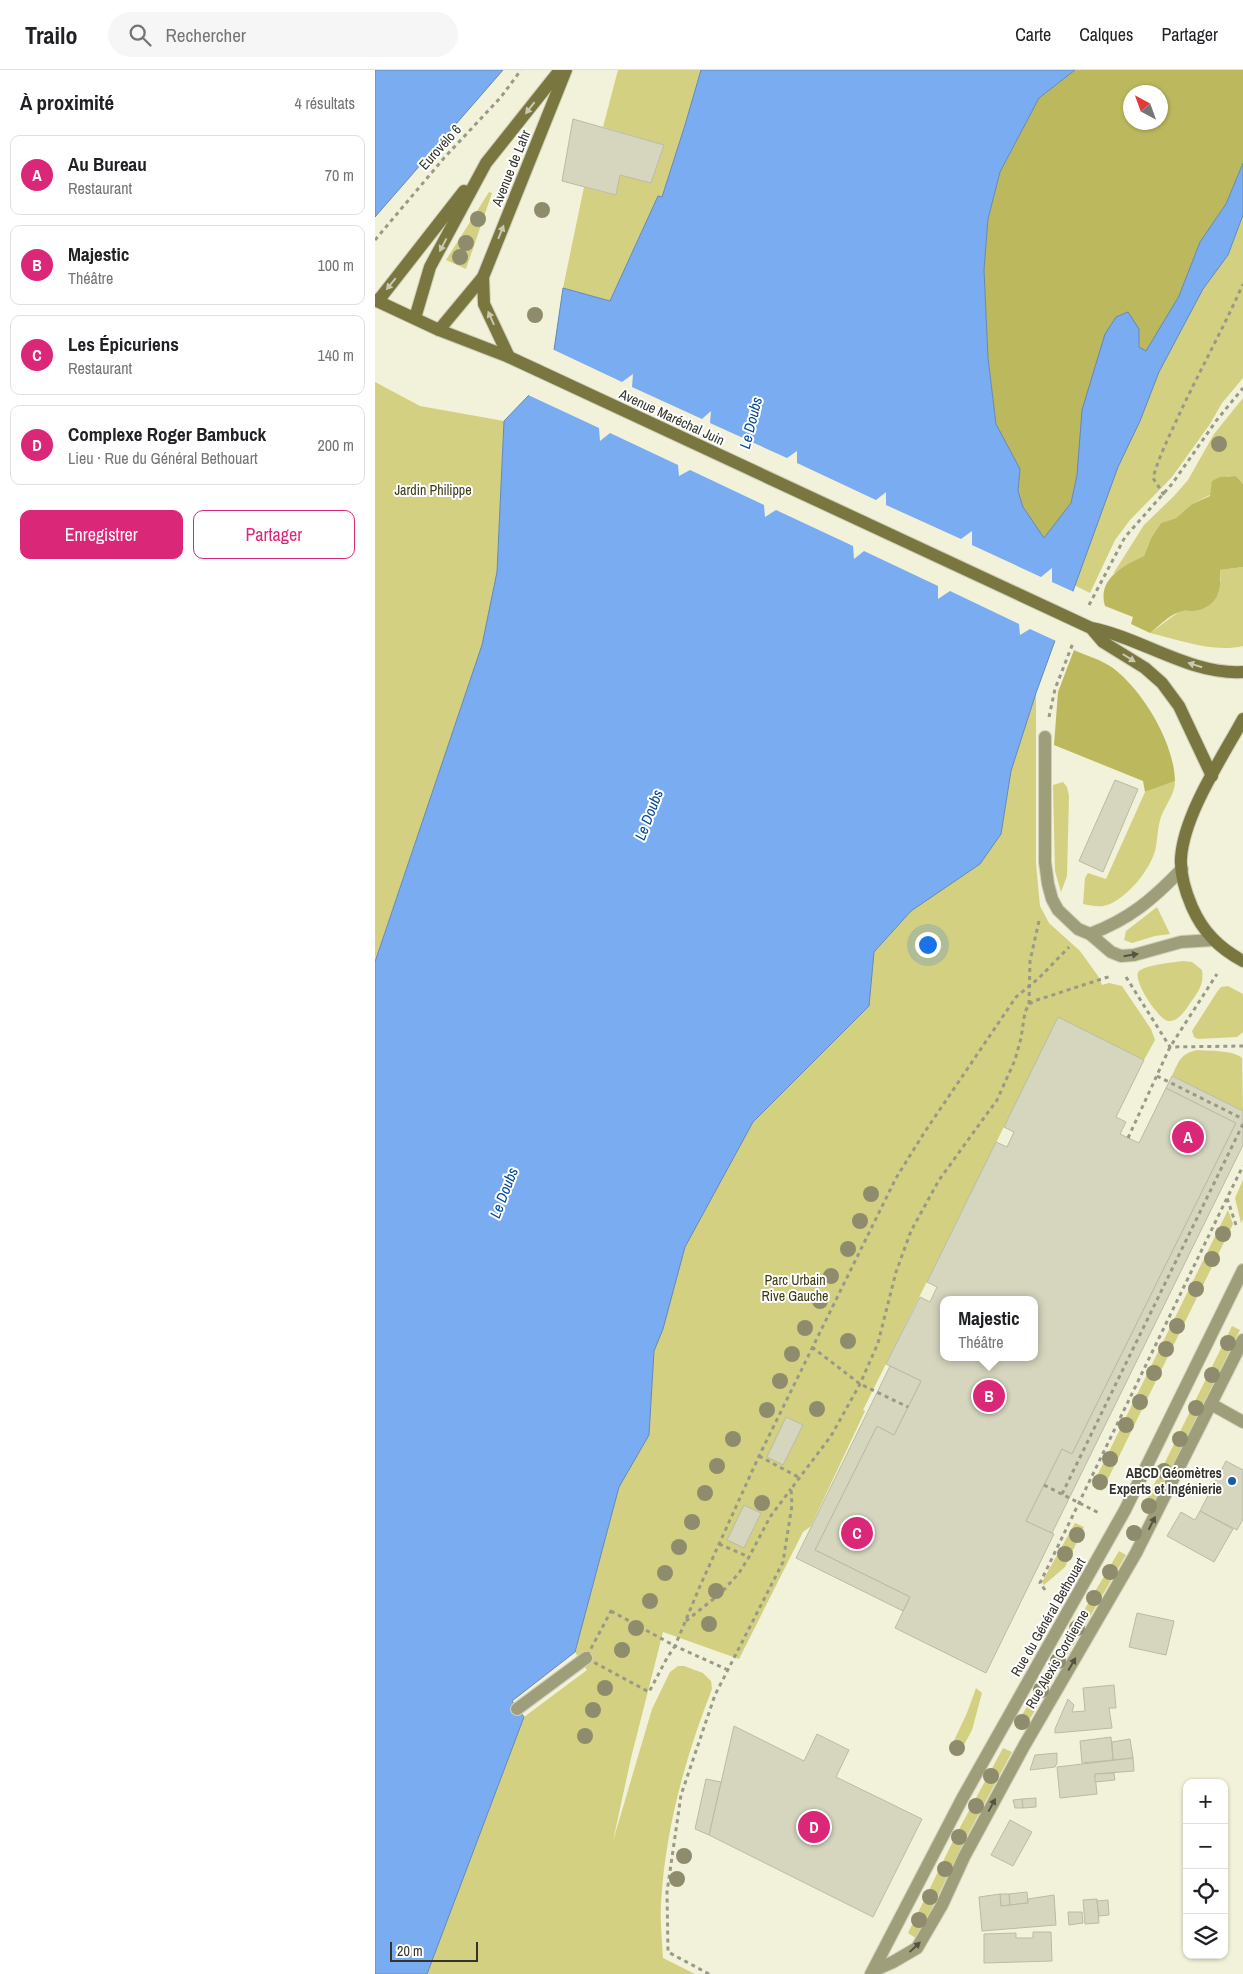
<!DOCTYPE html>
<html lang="fr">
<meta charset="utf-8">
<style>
body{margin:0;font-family:"Archivo Narrow",sans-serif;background:#f6f6f6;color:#202124}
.controls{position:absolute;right:15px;bottom:15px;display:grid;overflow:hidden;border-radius:10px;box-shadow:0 1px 4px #0004}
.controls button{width:45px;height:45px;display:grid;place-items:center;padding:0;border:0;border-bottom:1px solid #e0e0e0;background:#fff;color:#202124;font:25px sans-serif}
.compass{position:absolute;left:748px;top:15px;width:45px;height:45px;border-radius:50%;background:#fff;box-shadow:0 1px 4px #0004;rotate:319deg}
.scale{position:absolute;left:15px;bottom:12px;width:88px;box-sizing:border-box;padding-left:5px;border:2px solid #34342b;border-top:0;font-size:14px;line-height:18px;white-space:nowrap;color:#34342b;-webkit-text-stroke:4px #fff;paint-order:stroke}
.you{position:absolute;left:552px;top:874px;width:18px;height:18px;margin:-12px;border:4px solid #fff;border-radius:50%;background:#1a73e8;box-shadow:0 0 0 8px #1a73e833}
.badge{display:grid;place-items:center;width:32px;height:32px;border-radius:50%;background:#db2777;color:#fff;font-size:16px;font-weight:700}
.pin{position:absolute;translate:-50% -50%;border:2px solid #fff;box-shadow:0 1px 5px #0006}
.popup{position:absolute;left:565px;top:1226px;width:98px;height:65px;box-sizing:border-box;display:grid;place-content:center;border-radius:10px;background:#fff;filter:drop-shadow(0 1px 4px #0005);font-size:16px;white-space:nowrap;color:#757577}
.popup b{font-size:19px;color:#202124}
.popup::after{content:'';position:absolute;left:50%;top:100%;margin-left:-10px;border:10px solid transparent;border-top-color:#fff}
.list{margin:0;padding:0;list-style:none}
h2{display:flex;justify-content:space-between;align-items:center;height:65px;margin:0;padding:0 20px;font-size:21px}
h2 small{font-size:16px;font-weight:400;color:#757577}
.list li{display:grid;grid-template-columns:32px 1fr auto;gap:15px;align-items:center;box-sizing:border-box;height:80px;margin:0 10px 10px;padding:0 10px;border:1px solid #e0e0e0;border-radius:10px}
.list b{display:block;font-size:19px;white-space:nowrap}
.list p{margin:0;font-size:16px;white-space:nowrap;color:#757577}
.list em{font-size:16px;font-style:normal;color:#757577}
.actions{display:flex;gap:10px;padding:15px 20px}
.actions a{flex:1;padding:11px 0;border:1px solid #db2777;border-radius:10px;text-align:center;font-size:18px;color:#db2777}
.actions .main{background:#db2777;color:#fff}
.icon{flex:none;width:28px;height:28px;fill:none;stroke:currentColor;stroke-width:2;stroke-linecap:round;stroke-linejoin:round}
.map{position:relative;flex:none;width:868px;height:1904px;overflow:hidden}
header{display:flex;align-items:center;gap:30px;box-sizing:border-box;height:70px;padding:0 25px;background:#fff;border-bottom:1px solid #e0e0e0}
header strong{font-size:24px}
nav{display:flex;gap:28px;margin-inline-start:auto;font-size:18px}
.search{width:350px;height:45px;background:#f6f6f6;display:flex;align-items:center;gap:12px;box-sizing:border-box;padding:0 18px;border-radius:28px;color:#757577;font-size:19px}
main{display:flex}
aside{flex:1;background:#fff}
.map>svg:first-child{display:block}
.green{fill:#d4d081}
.forest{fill:#bcb85d;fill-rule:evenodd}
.water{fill:#7aacf1;stroke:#6588b6}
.pier{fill:#f2f1da}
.building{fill:#d6d6bf;stroke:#bbbba5;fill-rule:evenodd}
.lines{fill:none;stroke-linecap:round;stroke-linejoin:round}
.service-casing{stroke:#d0cfba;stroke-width:14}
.minor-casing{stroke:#d0cfba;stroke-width:14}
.tertiary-casing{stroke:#d0cfba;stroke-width:14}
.secondary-casing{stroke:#d0cfba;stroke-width:14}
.path{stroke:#998;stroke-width:3;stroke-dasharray:4 4;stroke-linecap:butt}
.service{stroke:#9f9e7a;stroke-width:12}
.minor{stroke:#9f9e7a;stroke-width:12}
.tertiary{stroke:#9f9e7a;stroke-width:12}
.secondary{stroke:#79773f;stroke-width:12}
.secondary-bridge-casing{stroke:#d0cfba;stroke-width:14;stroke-linecap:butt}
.secondary-bridge{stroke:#79773f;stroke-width:12}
.tree{fill:#8e8c6d}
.oneway{fill:#c9c9b2}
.oneway2{fill:#545443}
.poi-dot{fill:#175aaa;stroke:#fff;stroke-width:2}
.labels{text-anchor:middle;stroke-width:4;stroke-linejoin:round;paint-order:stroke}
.street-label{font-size:14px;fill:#34342b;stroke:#fff}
.park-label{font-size:14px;fill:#3c3a13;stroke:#fff}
.poi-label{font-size:14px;font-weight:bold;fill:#34342b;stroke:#fff;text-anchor:end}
.water-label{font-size:15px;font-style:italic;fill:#004896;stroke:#fff}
</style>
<header>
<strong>Trailo</strong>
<div class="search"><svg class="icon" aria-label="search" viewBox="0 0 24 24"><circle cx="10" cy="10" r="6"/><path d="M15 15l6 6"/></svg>Rechercher</div>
<nav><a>Carte</a><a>Calques</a><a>Partager</a></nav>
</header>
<main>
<aside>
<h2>À proximité<small>4 résultats</small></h2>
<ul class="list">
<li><span class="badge">A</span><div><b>Au Bureau</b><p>Restaurant</p></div><em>70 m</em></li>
<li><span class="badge">B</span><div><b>Majestic</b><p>Théâtre</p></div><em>100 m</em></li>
<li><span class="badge">C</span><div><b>Les Épicuriens</b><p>Restaurant</p></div><em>140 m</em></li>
<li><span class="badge">D</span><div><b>Complexe Roger Bambuck</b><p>Lieu · Rue du Général Bethouart</p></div><em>200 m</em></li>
</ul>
<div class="actions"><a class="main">Enregistrer</a><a>Partager</a></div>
</aside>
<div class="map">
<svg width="868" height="1904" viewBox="0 0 868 1904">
<rect width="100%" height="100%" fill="#f2f1da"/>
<g class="green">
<path d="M243,0H326L310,55L287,127L283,126L235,231L188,218L209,117L240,125L245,105L276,113L289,75L228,57Z"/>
<path d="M114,122L117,123L91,199L71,190Z"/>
<path d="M868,145V308L847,333L835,354L797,407L755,450L740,470L715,523L699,515L743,397L765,351L784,302L828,219L853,185Z"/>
<path d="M0,312L45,336L129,351L122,502L107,575L0,892Z"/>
<path d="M868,328V414L861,406H853L835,425L817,434L801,448L786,453L776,468L769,486L738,504L769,455L799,426L813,410L839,364Z"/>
<path d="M868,497V576C838,583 805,570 775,563L805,541H820L846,511L845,500Z"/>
<path d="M661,623V794L665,836L674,853L705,881L723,906L727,915L734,913L747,916L776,959L780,970L769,990L683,948L488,1340L490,1341L436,1456L428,1462L364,1589L288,1562L256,1688L238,1771L277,1639L295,1602L303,1596H309L328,1603L336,1611L337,1619C310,1688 290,1760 286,1834C285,1852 287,1870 288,1888L320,1904H52L149,1647L212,1600L200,1582L244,1417L274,1365L279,1281L288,1259L310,1177L378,1052L494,936L499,882L536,841L605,794L626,764L636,701Z"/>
<path d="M800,711C800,724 791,734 786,747C782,758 783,770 780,781C774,801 754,825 735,834C726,838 717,836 708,834L710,808L713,803L731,809L770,722Z"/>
<path d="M688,712L692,717L694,726L692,806L686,822L680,801L678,715Z"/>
<path d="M782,837L795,864L780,866L757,873L749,870L751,861Z"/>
<path d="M809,891L817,892L827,900C829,914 824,921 816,932C811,939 804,952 793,951C784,950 756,909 764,901C771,895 799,892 809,891Z"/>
<path d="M853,916L868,924V962L862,967L823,969L819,967L817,961L842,922L846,917Z"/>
<path d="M822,980C833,981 859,980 867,988L868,1041L797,1006C804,991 805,984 822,980Z"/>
<path d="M868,1110V1149L866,1153L860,1128Z"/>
<path d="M853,1140L858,1154L727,1421L717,1416Z"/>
<path d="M857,1256L865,1260L774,1443L767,1439Z"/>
<path d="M700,1453L709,1457L690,1497L669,1515L667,1512Z"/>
<path d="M744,1481L751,1485L649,1659L641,1655Z"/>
<path d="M601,1618L607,1623L597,1660L584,1684L575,1679L592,1643Z"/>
<path d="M628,1678L637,1682L591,1768L542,1869L533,1863L582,1763Z"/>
</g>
<g class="forest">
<path d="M700,0H868V93L851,134L825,172L804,226L771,282L764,277V259L702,405L696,433L669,469L648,437L643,421L645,399L621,354L613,288L609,200L613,149L625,102L664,28ZM756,22H786V52H756Z"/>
<path d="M861,406L868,414V497L845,500C847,521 842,537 819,541C814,541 808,540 804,542C793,546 784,556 775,563L756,554L758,547L730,536C722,509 748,496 769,486L776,468L786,453L801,448L817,434L835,426L837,411L845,407Z"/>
<path d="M699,580C712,586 727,590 738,598C768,621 799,672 800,711L770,722L768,711L679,675L683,622Z"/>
</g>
<g class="water">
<path d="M0,0H128L0,147Z"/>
<path d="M326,0H700L664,28L625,102L613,149L609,200L613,288L621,354L645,399L643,421L648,437L669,468L696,433L702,405L707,340L730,264L741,247L753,242L764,259V277L771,281L804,226L825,172L851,134L868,93V145L853,185L828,219L784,302L765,351L743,397L661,623L636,701L626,764L605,794L536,841L499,882L494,936L378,1052L310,1177L288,1259L279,1281L274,1365L244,1417L200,1582L137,1631L149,1647L52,1904H0V892L107,575L122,502L129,351L154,325L179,280L188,218L235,231L283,126L287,127L310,55Z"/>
</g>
<path class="pier" d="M177,279L247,312L258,304L257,317L327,349L336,341L335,353L412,388L422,381V393L501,430L511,422V435L586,469L597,461V475L666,507L677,498V512L699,522L681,571L655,559L645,565L644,554L575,521L563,529V516L489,481L479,489L478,476L401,440L390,447L389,435L315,400L304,406L303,395L235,363L225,371L224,358L151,324Z"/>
<g class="building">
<path d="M198,49L289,75L276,113L245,105L241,125L187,111Z"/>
<path d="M740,710L763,719L728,802L704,791Z"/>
<path d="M683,947L769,990L741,1047L751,1052L745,1064L764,1073L791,1018L861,1053L697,1384L687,1379L651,1451L679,1464L611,1603L520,1558L535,1527L440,1480L502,1356L519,1365L546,1311L511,1294L545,1227L555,1232L562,1217L552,1212L621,1072L632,1077L639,1062L629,1057ZM569,1230H659V1287H569Z"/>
<path d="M797,1006L868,1041V1075L677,1463L651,1451L687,1379L697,1384L861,1053L791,1018Z"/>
<path d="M515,1296L546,1311L519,1365L502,1356L440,1480L535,1527L528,1541L421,1488Z"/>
<path d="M411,1347L428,1355L408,1395L392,1387Z"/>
<path d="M851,1391L868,1400V1449L862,1460L825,1441Z"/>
<path d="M369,1435L386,1443L369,1478L352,1470Z"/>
<path d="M825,1441L858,1459L839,1492L792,1466L806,1442L820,1450Z"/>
<path d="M762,1543L799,1551L791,1585L754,1577Z"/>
<path d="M739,1615L741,1638H734L737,1658L680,1663V1659L693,1629L699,1635L697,1642L710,1641L708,1618Z"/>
<path d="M359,1656L429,1691L442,1664L474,1680L461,1707L547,1749L498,1847L334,1765Z"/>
<path d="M736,1667L738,1690L707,1693L705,1671Z"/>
<path d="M755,1669L758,1688L738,1690L737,1672Z"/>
<path d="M682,1683V1693L680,1697L655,1700L660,1685Z"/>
<path d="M758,1688L759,1701L720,1704L722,1724L685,1728L682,1697Z"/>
<path d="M739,1703L740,1710L720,1712V1704Z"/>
<path d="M331,1709L346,1712L334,1765L320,1759Z"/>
<path d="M661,1728V1737L648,1738L647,1729Z"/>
<path d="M647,1729L648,1738H640L638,1730Z"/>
<path d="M635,1750L657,1762L638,1796L616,1785Z"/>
<path d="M652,1822L653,1833L635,1835L634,1824Z"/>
<path d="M625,1824H634L635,1835L626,1836Z"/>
<path d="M625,1824L626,1836L653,1833V1829L679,1825L681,1855L607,1861L604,1827Z"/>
<path d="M722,1829L724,1853L710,1854L708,1830Z"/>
<path d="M733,1830L734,1845L724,1846L722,1831Z"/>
<path d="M693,1842H707L708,1853L694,1855Z"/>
<path d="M658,1862H676L677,1891L609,1893V1864L641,1863V1868H658Z"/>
</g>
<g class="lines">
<defs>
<g id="service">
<path d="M670,667V792L673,814L677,829L683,840L703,859L715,864L736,882L746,886L759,885L806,872L838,870"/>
<path d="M715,864C755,849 778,829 807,799"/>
<path d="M142,1639L211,1588"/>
</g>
<g id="minor">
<path d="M836,1334L868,1352"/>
<path d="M498,1901L518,1892L542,1878L567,1835L589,1787L649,1676L761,1483L868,1270"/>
</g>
<path id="tertiary" d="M496,1904L587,1729L750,1440L868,1200"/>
<g id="secondary">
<path d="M108,207L109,234L134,287"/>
<path d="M0,230L64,260L134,287L162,300"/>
<path d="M3,231L89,121"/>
<path d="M40,248L55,197L111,93L185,0"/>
<path d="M64,260L108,207L191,0"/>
<path d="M716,558L728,572L770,598L787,613L804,636L837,706"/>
<path d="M716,558C767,568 815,605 868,602"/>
<path d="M868,649C847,688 809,744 806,788C805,804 811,823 817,837C828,862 844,878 868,891"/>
</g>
</defs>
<use href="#service" class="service-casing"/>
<use href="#minor" class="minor-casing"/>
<use href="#tertiary" class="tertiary-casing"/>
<use href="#secondary" class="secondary-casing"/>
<g class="path">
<path d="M0,170L69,88L126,27L146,0"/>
<path d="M789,425L778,408C784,386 794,367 803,347C824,302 848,259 868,214"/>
<path d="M714,535L750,467L797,414L841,351L868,318"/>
<path d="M674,647L680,619L698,573"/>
<path d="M751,907L795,977L868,976"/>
<path d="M654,934L655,891L664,851"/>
<path d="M782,1006L868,1049"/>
<path d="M753,1068L795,977L842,904"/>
<path d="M861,1155L852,1128L868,1096"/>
<path d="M437,1277L485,1314L533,1337"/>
<path d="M384,1386L425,1408"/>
<path d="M669,1415L724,1443"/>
<path d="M687,1424L868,1054"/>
<path d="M344,1474L374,1487"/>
<path d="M670,1520L665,1513L852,1128"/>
<path d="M236,1541L300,1576L292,1588L274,1622L211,1588Z"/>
<path d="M311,1551L346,1523L364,1503L374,1487L395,1447L416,1419"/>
<path d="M353,1600L300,1576L325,1516L384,1386L521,1108L549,1063L641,927L664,908L694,877"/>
<path d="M334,1904L293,1882L292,1822L306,1725L340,1625L408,1492L417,1435L416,1419L456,1366L485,1314L503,1273L521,1202L536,1161L564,1110L622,1030L640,990L646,968L650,942L654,934L659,931L736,906"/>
</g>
<use href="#service" class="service"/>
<use href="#minor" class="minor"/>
<use href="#tertiary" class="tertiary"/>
<use href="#secondary" class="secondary"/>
<defs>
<path id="secondary-bridge" d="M162,300L716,558"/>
</defs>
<use href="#secondary-bridge" class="secondary-bridge-casing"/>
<use href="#secondary-bridge" class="secondary-bridge"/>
</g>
<g class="tree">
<circle cx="167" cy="140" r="8"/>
<circle cx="103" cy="149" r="8"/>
<circle cx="91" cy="173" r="8"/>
<circle cx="85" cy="187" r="8"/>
<circle cx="160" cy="245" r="8"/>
<circle cx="844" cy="374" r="8"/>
<circle cx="496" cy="1124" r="8"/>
<circle cx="485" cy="1151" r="8"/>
<circle cx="848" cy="1164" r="8"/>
<circle cx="473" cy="1179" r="8"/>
<circle cx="837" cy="1189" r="8"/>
<circle cx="456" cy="1206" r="8"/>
<circle cx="821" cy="1219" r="8"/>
<circle cx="445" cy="1231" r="8"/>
<circle cx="802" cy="1256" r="8"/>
<circle cx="430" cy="1258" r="8"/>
<circle cx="473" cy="1271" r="8"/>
<circle cx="853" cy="1273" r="8"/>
<circle cx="791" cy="1279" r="8"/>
<circle cx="417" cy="1284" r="8"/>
<circle cx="779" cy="1303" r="8"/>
<circle cx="837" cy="1305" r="8"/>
<circle cx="405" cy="1311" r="8"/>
<circle cx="765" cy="1332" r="8"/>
<circle cx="821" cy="1338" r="8"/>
<circle cx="442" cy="1339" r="8"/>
<circle cx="392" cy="1340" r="8"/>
<circle cx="751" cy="1355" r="8"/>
<circle cx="358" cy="1369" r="8"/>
<circle cx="805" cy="1369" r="8"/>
<circle cx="735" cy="1389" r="8"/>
<circle cx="342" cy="1396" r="8"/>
<circle cx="789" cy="1401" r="8"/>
<circle cx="725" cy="1412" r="8"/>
<circle cx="330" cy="1423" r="8"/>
<circle cx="387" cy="1433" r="8"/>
<circle cx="774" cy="1436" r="8"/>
<circle cx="317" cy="1452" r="8"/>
<circle cx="759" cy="1463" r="8"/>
<circle cx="702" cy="1465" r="8"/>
<circle cx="304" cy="1477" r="8"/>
<circle cx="690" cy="1484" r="8"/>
<circle cx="735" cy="1502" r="8"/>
<circle cx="290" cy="1503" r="8"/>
<circle cx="341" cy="1521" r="8"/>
<circle cx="719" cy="1528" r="8"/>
<circle cx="275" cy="1531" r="8"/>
<circle cx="334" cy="1554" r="8"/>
<circle cx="261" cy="1558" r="8"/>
<circle cx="702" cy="1558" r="8"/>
<circle cx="247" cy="1580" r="8"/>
<circle cx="683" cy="1591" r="8"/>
<circle cx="230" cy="1618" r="8"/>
<circle cx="666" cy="1620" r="8"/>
<circle cx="218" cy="1640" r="8"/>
<circle cx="647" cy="1652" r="8"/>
<circle cx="210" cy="1666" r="8"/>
<circle cx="582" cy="1678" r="8"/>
<circle cx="616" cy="1706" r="8"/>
<circle cx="601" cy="1736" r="8"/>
<circle cx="584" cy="1767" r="8"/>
<circle cx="309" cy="1786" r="8"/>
<circle cx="570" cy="1799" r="8"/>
<circle cx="302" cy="1809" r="8"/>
<circle cx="555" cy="1827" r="8"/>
<circle cx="544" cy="1850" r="8"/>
</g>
<defs><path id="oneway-solid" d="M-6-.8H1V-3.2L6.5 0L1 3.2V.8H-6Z" transform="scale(1.25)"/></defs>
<g class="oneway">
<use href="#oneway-solid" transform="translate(155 38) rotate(128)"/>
<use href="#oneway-solid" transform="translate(126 162) rotate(-68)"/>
<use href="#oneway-solid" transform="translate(68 175) rotate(118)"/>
<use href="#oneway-solid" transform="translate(16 214) rotate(129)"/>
<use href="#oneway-solid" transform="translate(116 248) rotate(-114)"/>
<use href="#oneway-solid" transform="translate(754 588) rotate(32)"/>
<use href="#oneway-solid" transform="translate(820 595) rotate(-163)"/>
</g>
<g class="oneway2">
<use href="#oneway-solid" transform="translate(756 885) rotate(-9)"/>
<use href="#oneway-solid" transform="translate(777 1453) rotate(-63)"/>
<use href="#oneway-solid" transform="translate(697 1594) rotate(-60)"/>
<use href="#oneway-solid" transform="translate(617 1735) rotate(-62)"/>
<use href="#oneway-solid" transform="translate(540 1877) rotate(-43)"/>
</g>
<circle class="poi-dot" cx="857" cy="1411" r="5"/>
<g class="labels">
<g class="street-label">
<text transform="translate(65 77) rotate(-48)" y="5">Eurovélo 6</text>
<text transform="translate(136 98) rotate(-68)" y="5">Avenue de Lahr</text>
<text transform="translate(297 347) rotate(25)" y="5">Avenue Maréchal Juin</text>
<text transform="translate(673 1547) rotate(-60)" y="5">Rue du Général Bethouart</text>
<text transform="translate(682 1589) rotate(-60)" y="5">Rue Alexis Cordienne</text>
</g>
<g class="park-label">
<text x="58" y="425">Jardin Philippe</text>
<text x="420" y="1215">Parc Urbain<tspan x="420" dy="16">Rive Gauche</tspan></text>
</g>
<g class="poi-label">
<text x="847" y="1408">ABCD Géomètres<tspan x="847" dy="16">Experts et Ingénierie</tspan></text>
</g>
<g class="water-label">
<text transform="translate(376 353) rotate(-76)" y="5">Le Doubs</text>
<text transform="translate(274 745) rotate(-69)" y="5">Le Doubs</text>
<text transform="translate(129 1123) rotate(-69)" y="5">Le Doubs</text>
</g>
</g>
</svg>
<div class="controls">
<button>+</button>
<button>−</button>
<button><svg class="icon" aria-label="locate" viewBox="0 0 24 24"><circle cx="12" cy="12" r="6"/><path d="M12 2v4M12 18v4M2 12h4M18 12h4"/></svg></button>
<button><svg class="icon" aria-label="layers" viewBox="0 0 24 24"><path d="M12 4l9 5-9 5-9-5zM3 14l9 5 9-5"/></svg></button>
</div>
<svg class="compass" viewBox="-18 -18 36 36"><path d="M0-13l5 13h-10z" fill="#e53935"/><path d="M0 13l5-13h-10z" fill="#757577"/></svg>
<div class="scale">20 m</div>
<div class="you"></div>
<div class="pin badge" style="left:813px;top:1067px">A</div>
<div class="pin badge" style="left:614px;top:1326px">B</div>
<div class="popup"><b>Majestic</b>Théâtre</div>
<div class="pin badge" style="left:482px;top:1463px">C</div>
<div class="pin badge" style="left:439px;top:1757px">D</div>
</div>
</main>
